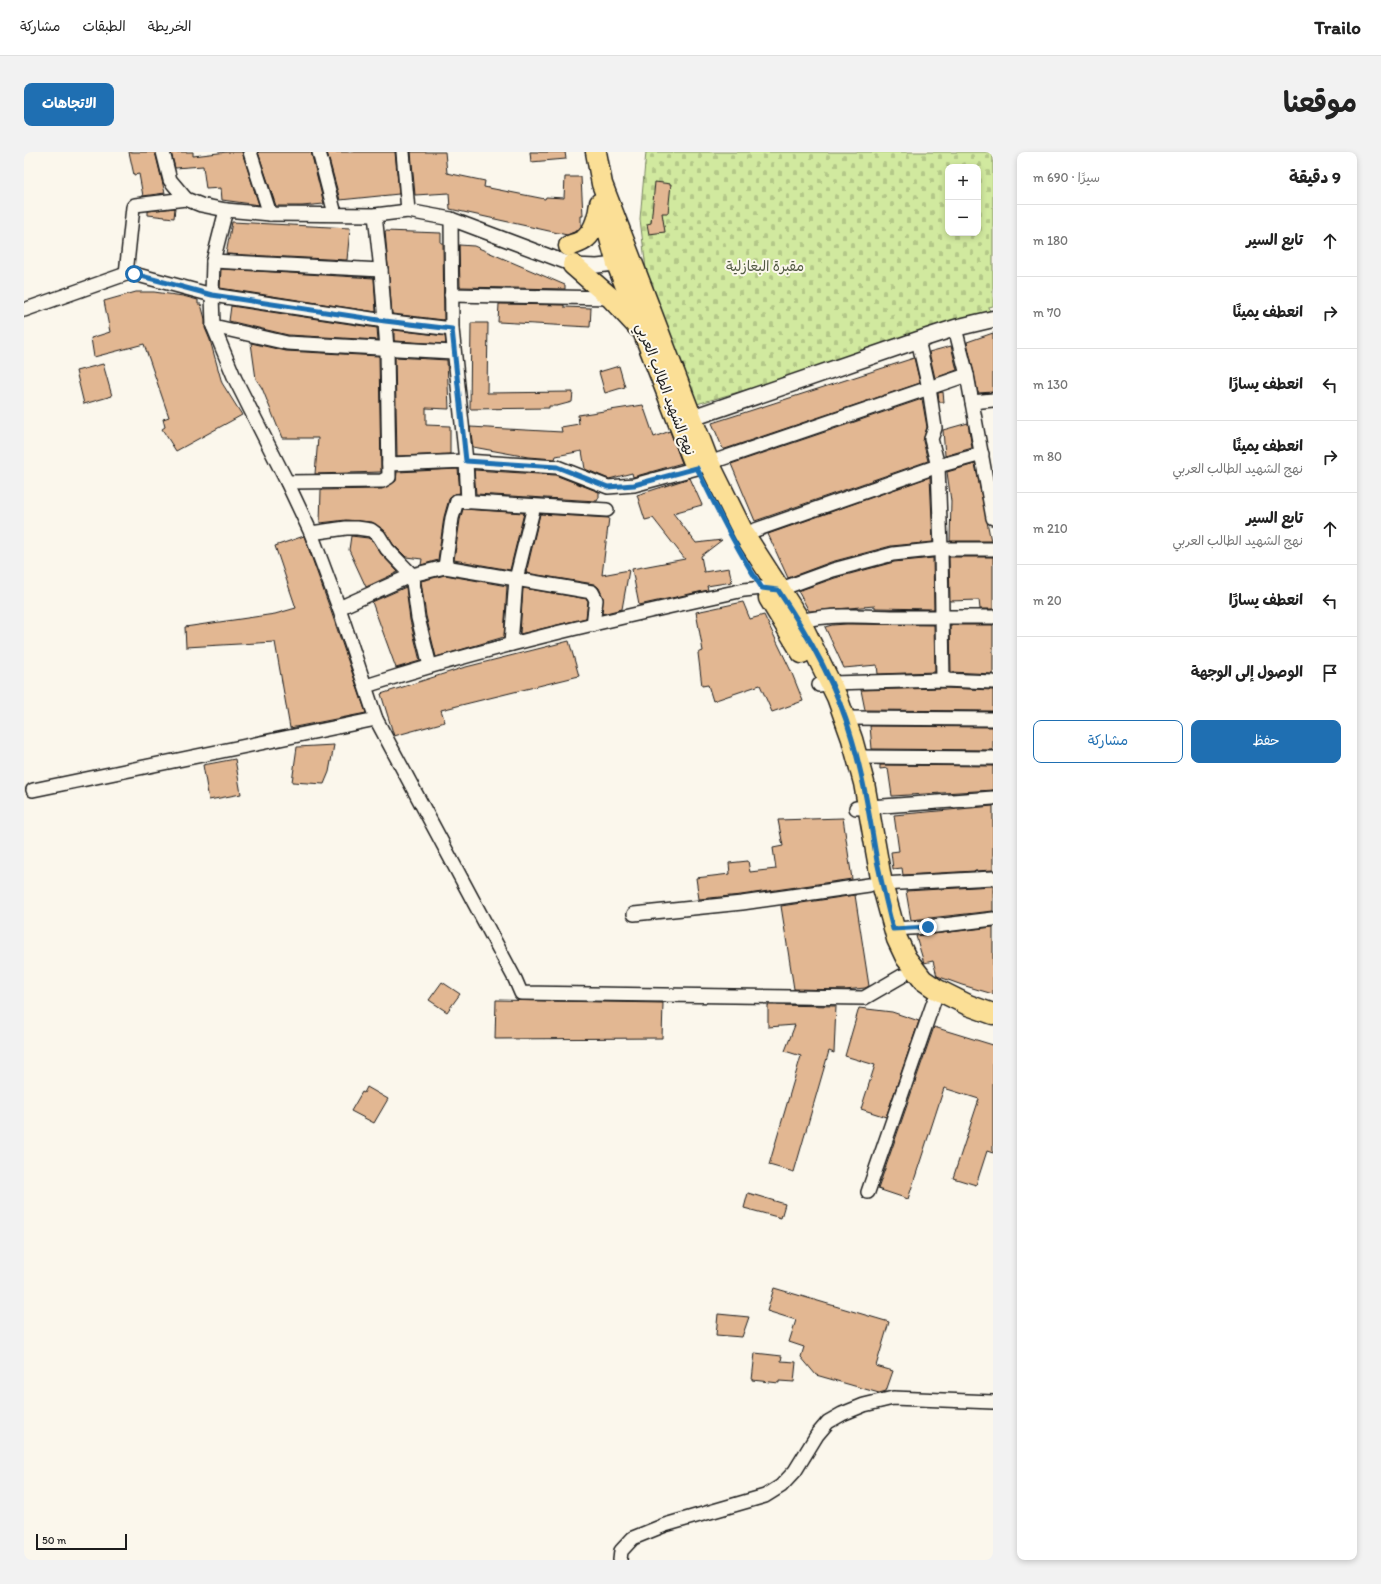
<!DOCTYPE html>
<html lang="ar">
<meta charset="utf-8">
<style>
body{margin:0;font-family:Itim,"Playpen Sans Arabic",sans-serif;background:#f2f2f2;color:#222;direction:rtl}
.controls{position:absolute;right:12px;top:12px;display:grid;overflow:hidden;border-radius:8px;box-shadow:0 2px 6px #0003}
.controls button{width:36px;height:36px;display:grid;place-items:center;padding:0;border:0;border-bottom:1px solid #e0e0e0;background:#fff;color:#222;font:20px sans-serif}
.scale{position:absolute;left:12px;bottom:10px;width:91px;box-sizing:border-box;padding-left:4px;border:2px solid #1c1c1c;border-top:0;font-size:11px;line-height:14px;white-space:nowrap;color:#1c1c1c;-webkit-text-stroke:3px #fbf7ec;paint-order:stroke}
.stop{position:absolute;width:12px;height:12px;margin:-9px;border:3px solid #1f6fb2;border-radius:50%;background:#fff}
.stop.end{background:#1f6fb2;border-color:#fff;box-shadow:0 1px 4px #0008}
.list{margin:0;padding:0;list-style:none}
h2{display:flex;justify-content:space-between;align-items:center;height:52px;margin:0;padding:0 16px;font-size:17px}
h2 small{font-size:13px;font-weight:400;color:#767676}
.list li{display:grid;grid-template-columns:26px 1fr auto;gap:12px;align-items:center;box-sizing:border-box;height:72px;padding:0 16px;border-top:1px solid #e0e0e0}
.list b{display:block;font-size:15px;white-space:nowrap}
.list p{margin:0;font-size:13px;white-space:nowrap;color:#767676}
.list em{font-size:13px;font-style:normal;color:#767676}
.actions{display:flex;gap:8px;padding:12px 16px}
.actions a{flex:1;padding:9px 0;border:1px solid #1f6fb2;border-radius:8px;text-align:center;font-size:14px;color:#1f6fb2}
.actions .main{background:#1f6fb2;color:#fff}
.icon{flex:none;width:22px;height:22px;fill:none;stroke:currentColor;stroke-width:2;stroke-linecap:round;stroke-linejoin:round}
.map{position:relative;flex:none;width:969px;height:1408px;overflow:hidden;direction:ltr;border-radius:8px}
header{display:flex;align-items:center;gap:24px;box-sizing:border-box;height:56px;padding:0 20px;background:#fff;border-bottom:1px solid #e0e0e0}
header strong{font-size:19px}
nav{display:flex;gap:22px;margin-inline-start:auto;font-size:14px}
.intro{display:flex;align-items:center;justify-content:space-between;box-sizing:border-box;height:96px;padding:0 24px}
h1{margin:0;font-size:28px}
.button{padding:10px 18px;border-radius:8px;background:#1f6fb2;color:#fff;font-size:14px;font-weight:700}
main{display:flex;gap:24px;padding:0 24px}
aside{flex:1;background:#fff;border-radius:8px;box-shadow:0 2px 6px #0003}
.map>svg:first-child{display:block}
.cemetery{fill:url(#cemetery-stones);stroke:#76825e;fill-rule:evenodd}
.building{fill:#e2b792;stroke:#1c1c1c}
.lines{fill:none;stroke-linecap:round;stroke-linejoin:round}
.minor-casing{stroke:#1c1c1c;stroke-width:16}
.tertiary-casing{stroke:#1c1c1c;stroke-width:19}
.primary-casing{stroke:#1c1c1c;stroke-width:23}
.minor{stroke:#fbf7ec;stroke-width:13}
.tertiary{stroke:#fbf7ec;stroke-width:16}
.primary{stroke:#fbdf96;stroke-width:20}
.route{stroke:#1f6fb2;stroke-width:5}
.labels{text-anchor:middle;stroke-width:4;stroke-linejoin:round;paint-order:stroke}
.park-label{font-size:14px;fill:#525a43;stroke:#fbf7ec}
.street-label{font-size:14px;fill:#1c1c1c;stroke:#fbf7ec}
</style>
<header>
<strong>Trailo</strong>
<nav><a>الخريطة</a><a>الطبقات</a><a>مشاركة</a></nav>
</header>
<div class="intro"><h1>موقعنا</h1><a class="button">الاتجاهات</a></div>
<main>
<aside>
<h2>9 دقيقة<small>سيرًا · 690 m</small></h2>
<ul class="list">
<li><svg class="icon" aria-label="ahead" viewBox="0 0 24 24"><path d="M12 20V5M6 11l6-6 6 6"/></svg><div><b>تابع السير</b></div><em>180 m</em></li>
<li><svg class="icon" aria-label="right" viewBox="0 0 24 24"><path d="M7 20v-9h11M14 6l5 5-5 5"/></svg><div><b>انعطف يمينًا</b></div><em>70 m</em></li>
<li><svg class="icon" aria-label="left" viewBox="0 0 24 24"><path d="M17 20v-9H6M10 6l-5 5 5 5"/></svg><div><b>انعطف يسارًا</b></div><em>130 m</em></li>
<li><svg class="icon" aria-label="right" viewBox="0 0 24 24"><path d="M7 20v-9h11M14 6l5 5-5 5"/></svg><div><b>انعطف يمينًا</b><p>نهج الشهيد الطالب العربي</p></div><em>80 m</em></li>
<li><svg class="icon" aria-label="ahead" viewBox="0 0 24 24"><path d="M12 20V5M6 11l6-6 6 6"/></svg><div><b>تابع السير</b><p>نهج الشهيد الطالب العربي</p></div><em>210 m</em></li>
<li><svg class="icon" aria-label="left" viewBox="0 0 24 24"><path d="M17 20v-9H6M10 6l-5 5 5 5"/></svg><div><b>انعطف يسارًا</b></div><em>20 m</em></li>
<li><svg class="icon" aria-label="arrive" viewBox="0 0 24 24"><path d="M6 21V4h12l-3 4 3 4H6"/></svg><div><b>الوصول إلى الوجهة</b></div></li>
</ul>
<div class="actions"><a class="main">حفظ</a><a>مشاركة</a></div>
</aside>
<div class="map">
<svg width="969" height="1408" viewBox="0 0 969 1408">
<defs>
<pattern id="cemetery-stones" width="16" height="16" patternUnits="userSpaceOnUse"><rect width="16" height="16" fill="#d1e99f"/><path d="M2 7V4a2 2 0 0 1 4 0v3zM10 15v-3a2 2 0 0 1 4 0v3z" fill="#b3c788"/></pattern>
</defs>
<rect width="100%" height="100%" fill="#fbf7ec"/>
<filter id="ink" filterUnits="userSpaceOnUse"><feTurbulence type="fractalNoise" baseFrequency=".025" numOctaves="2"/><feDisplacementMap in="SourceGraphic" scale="8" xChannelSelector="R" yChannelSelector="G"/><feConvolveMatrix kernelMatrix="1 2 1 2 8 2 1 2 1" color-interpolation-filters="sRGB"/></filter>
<g filter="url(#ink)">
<path class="cemetery" d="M622,0H969V154L965,155L967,163L894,188L673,252L624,134L616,67ZM924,15H954V81H924Z"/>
<g class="building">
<path d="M105,0H131L141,41L119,44L115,22L110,23Z"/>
<path d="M147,0H169V4L203,0H218L235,53L198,48L197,36L182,37L179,14L151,16Z"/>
<path d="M234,0H287L300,52L278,54H252Z"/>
<path d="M303,0H371L375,42L316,48Z"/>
<path d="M387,0H421L423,21L461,29L460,35L521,47L522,45L540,46L541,25H557L559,64H557V74L553,79L543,83L426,57L425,41L391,43Z"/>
<path d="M506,0H541L542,7L507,10Z"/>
<path d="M631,30L647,32L644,61H638L641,80L625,82L623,72L627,71Z"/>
<path d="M151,56L150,66L124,63V59Z"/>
<path d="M208,70L326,76L323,108L202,102Z"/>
<path d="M361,79L417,81V91H419L420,168L368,162Z"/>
<path d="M435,93L450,94L541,133V137L436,135Z"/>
<path d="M197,117L350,126L352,160L196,136Z"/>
<path d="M112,140H130L159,144L174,148V152H177L181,167V176L186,188L198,231L218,263L152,299L138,277L141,275L139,267L145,265L120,192L70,205L67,186L86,180L80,149Z"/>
<path d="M475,152L540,153V155L567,156L566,175L474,170Z"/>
<path d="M207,154L353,176L354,188L264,183L205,169Z"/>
<path d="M447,171H464L463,241L549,240L548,250L533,254H525V256L446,257Z"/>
<path d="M370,178L421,184L422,192L370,189Z"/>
<path d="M969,181V240L954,241L943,190Z"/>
<path d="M227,191L262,199L355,204L357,320L291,322L294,286H258L238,236L232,227Z"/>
<path d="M927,194L933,218L911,226L905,200Z"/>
<path d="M371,205L423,208L425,257L402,256V273L426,274V302L373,304Z"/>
<path d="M890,206L896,231L701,297H699L688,271Z"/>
<path d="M79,212L88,244L60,252L52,219Z"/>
<path d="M595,214L601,235L581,241L575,220Z"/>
<path d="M919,240L920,250H915L914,241Z"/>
<path d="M898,247L903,275L899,289L904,309L731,369L707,312Z"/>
<path d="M619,253L630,285L646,279L658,311L609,325L608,321L585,327L561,317L558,299L532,304L531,307L504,305L449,295L446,275L538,280L537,275L555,272L554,263Z"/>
<path d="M944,271L948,296L921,304L919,278Z"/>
<path d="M951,312L967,389H926L927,349L923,320Z"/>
<path d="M434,317L436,341L430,342L425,347L420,365L414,408L397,413L398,407L382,405L369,392L360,378L348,370L322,368L296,371L297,338L358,337L372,329L373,320Z"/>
<path d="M450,318L531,323L575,340V345L573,349L452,342Z"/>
<path d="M906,325L909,390L867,394L807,410L764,426L744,382Z"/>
<path d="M666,326L678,353L649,361L672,391L698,388L677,404L680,420L705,416L708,430L683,434L684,438L615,453L608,417L661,407L629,366L621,368L613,343Z"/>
<path d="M439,357L500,361L486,418L430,408L436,368Z"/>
<path d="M516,362L585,366L578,423L605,418L598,457L578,462L579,445L575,436L570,432L502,421Z"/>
<path d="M280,384L307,459L342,561L266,576L251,490L162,495L161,475L251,462L272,456L251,394Z"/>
<path d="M327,384L344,386L349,389L357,402L374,420L342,435L325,398Z"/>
<path d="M925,405H969V457H956L955,448L926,449Z"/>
<path d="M909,406L910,457L851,456V454L785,459L774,439L811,426L870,410Z"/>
<path d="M421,423L483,434L480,485L412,505L402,464L397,429Z"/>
<path d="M382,435L386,468L396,509L372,516L348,450Z"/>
<path d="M499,436L563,447L564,449L562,466L496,482Z"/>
<path d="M719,450L726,467L740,463L767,519L779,549L748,560L736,533L689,549L684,533L678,534L674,501L679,499L672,460Z"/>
<path d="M823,472L910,473L911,520L854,522L853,513L820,516L801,475L808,473Z"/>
<path d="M926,473H969V522L927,520Z"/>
<path d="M545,489L555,524L417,558L421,570L370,584L357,542L438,516Z"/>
<path d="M919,536L969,538V559L841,558L837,538Z"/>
<path d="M846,574L969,575V598L848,597Z"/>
<path d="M310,593L305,620L300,632L268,630L273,595Z"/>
<path d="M211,607L217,642L185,648L179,613Z"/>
<path d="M856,613L969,614V638L868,644L864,616L856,617Z"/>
<path d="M969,654V718L879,723L878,716L869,717L867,700L875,699L870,663Z"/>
<path d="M819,666L828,727L717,743L675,747L672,726L706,722L705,711L724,709L726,720L752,717L749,696L759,694L754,668Z"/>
<path d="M969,734V759L887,768L882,739Z"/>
<path d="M831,743L845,834L841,836L821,838L770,837L757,754Z"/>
<path d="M969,775V842L938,833L913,824L909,809L900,811L892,784Z"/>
<path d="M418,830L436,842L423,860L405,848Z"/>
<path d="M472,848L639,851L638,886L471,887Z"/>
<path d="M744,853L812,854L810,901L805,899L770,1020L745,1013L777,904L761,899L771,873L744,875Z"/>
<path d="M835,856L868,860L895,869L862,965L837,957L851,913L821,904Z"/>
<path d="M910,875L969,893V1001L963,999L952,1033L929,1026L955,947L920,936L884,1047L854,1037Z"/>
<path d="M343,935L364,947L350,971L327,959L338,940L340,941Z"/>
<path d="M724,1041L761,1052L757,1066L720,1056Z"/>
<path d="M750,1136L865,1170L852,1214L869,1219L862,1239L855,1241L792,1223L777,1205L780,1195L765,1190L772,1168L743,1159Z"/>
<path d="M694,1162L725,1165L718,1185L692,1183Z"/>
<path d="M731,1201L758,1204L757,1209L772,1210L770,1230L755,1229V1231L728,1228Z"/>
</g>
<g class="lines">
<defs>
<g id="minor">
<path d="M139,0L146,28L162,47L177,53L202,58L246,62L351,63L384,59L427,67L549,113L573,114L600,111"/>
<path d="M226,0L246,62"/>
<path d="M295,0L311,62"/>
<path d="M379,0L384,59"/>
<path d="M202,58L189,109L188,143L189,174L211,227L263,330L287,381L315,456L352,567L491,827L497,841L840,846L878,824"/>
<path d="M427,67L428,177L442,309L533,315L584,335L610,333L673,316"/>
<path d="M189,109L357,118"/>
<path d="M102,122L109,55L111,53L162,47"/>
<path d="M427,143L587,146"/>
<path d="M0,158L102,122H110L188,143L361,169L428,177"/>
<path d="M189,174L263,191L429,200"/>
<path d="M931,176L943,223L969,366"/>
<path d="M894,188L905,236L911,276L907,287L914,314L917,397L919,528"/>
<path d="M948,250L969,248"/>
<path d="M685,311L943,223"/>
<path d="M365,312L442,309L444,350"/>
<path d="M263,330L358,329L365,325L363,197L357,118L351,63"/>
<path d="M287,381L322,376H333L347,378L355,384L363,397L388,423L394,466L406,514"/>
<path d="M720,382L914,314L958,302"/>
<path d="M421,415L428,366L433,349L583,358"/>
<path d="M315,456L388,423L421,415L568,440L572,448L569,473"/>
<path d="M776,469C807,462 839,464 870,465C903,465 936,465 969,465"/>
<path d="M487,492L492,427L510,354"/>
<path d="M795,533L807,531L919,528L969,530"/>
<path d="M342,534C466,494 593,466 720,438L738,436L754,438L809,418L869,402L917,397H969"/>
<path d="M822,566L969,567"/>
<path d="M833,605L969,606"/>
<path d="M9,638L352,567"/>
<path d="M832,656L969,646"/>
<path d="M858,732L969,726"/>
<path d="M610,762L718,751L845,733"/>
<path d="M869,777L904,775L969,767"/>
<path d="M844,1040L910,849"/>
<path d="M596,1408L597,1399L609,1386L641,1373L741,1344L757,1334L771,1319L793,1283L804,1270L818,1262L840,1253L869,1246L969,1250"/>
</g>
<path id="tertiary" d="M656,270L894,188L931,176L969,167"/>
<g id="primary">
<path d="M572,0L578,32L685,311L720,382L776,469L813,545L828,587L840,631L858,732L873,787L882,806L899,828L912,837L944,853L969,862"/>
<path d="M582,72L593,112L669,308"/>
<path d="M545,94C550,92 558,90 562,86C571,78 575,62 576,51"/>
<path d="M549,113L587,146L614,175"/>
<path d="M745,446L778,501"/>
</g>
</defs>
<use href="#minor" class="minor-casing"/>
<use href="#tertiary" class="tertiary-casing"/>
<use href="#primary" class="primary-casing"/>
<use href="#minor" class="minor"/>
<use href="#tertiary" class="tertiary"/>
<use href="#primary" class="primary"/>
</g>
</g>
<g class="lines" filter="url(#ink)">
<path class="route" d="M110,122L188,143L361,169L428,177L442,309L533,315L584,335L610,333L673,316C693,358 713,398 738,436L754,438C785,484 813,533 828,587C840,627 846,668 853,709C858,732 863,754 869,777L904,775"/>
</g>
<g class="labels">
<g class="park-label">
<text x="741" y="119">مقبرة البغازلية</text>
</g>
<g class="street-label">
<text transform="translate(642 237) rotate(69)" y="5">نهج الشهيد الطالب العربي</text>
</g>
</g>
</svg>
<div class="controls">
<button>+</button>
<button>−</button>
</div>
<div class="scale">50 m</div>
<div class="stop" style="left:110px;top:122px"></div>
<div class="stop end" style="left:904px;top:775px"></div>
</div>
</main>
